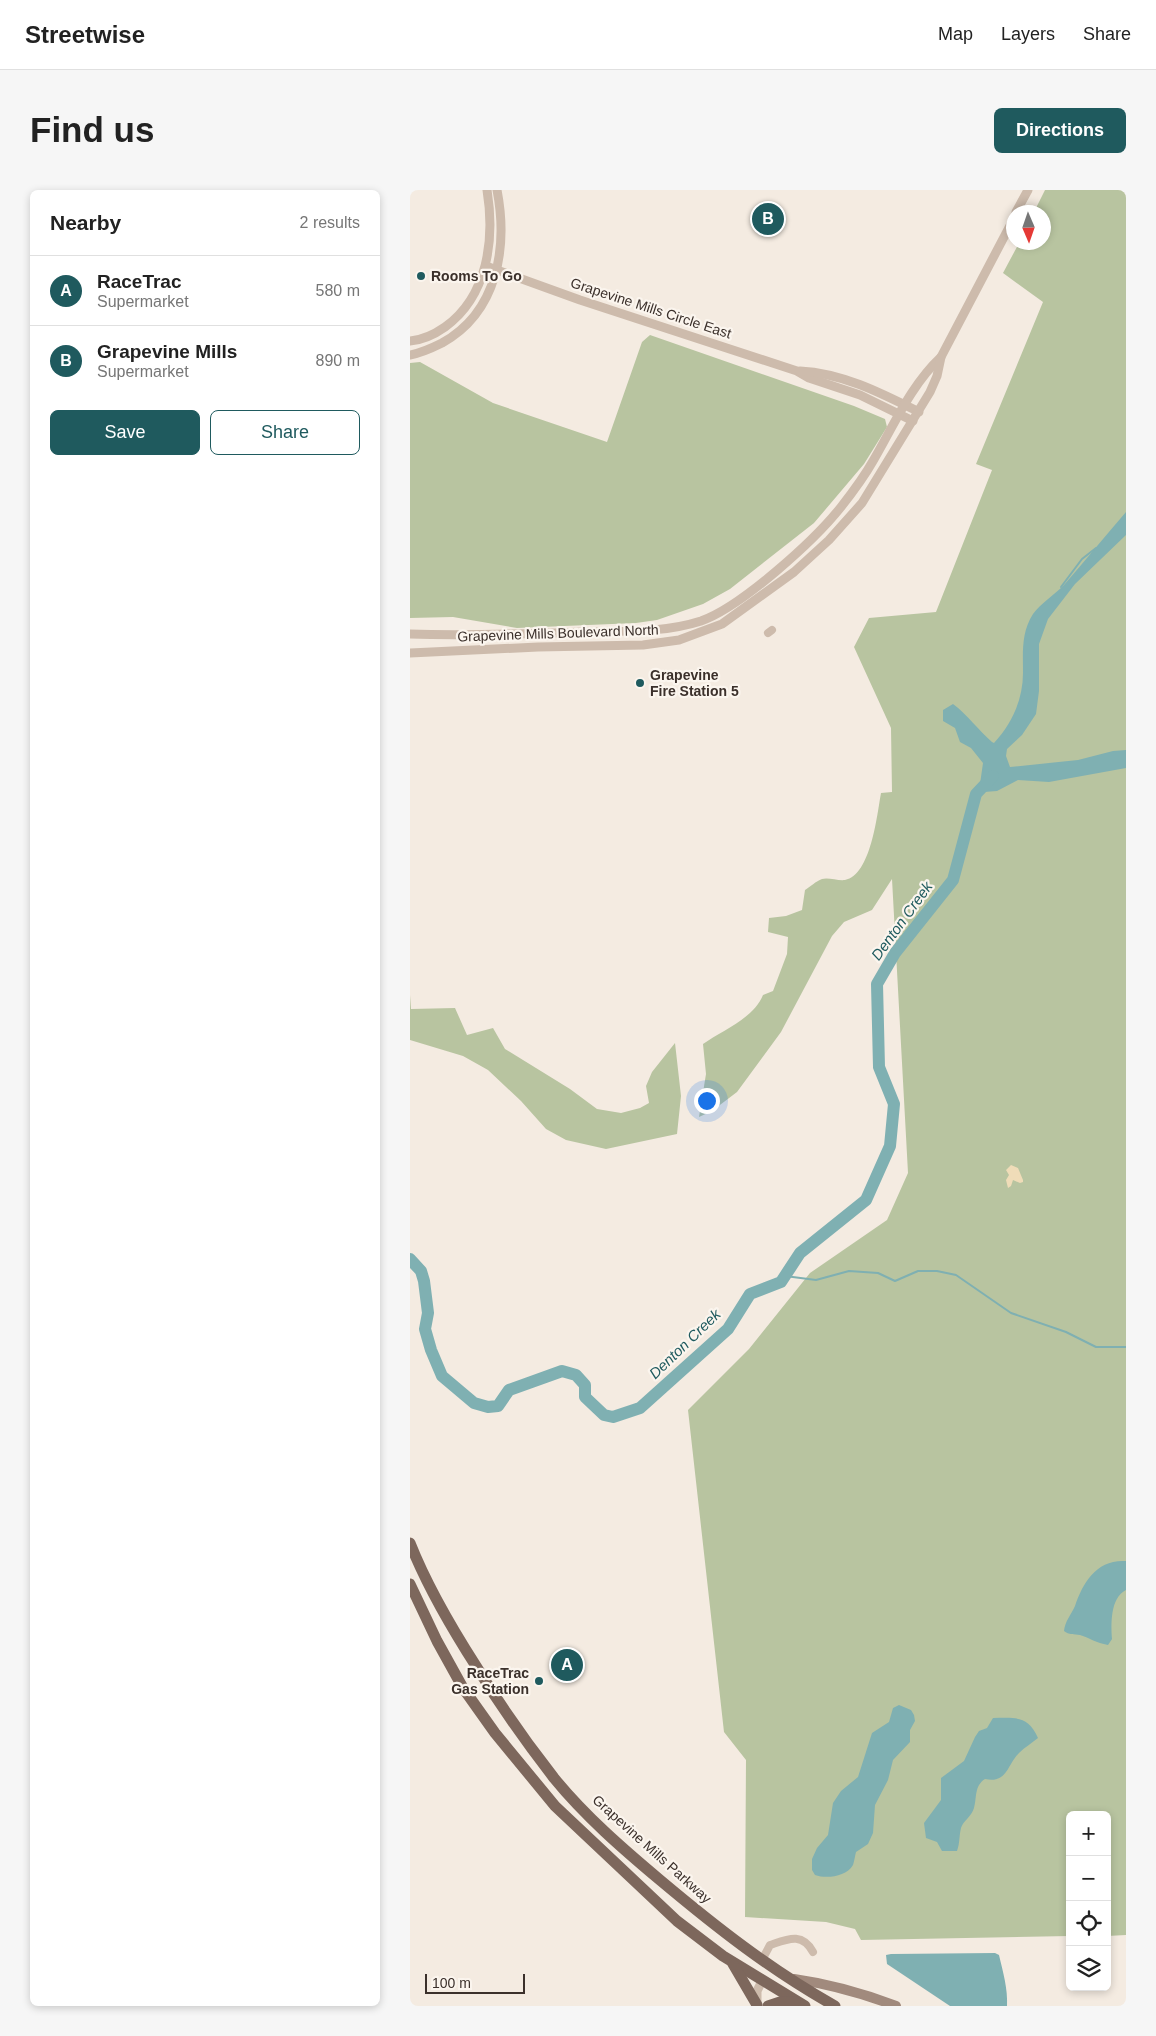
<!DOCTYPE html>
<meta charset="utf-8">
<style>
body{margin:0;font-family:Arial,sans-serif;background:#f6f6f6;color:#222}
.controls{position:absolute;right:15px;bottom:15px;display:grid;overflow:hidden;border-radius:8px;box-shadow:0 2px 8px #0003}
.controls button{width:45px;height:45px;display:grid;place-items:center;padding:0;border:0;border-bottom:1px solid #e0e0e0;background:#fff;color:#222;font:25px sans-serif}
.compass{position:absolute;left:596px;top:15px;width:45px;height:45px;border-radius:50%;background:#fff;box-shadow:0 2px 8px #0003;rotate:178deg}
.scale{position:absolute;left:15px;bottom:12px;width:100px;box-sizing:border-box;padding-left:5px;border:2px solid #3b302b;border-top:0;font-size:14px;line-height:18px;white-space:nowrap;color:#3b302b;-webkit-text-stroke:4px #fbf5ee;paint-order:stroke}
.you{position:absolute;left:296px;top:910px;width:18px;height:18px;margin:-12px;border:4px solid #fff;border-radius:50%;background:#1a73e8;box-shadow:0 0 0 8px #1a73e833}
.badge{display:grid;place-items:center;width:32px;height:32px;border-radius:50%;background:#1f5a5e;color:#fff;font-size:16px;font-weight:700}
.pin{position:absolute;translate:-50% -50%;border:2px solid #fff;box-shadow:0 1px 5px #0006}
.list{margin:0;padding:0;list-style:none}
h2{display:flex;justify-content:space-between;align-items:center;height:65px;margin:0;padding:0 20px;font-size:21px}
h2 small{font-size:16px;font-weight:400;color:#767676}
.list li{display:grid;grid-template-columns:32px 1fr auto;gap:15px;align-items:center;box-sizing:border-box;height:70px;padding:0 20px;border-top:1px solid #e0e0e0}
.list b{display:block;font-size:19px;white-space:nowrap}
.list p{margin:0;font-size:16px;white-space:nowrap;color:#767676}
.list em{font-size:16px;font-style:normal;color:#767676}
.actions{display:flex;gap:10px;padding:15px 20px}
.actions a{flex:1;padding:11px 0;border:1px solid #1f5a5e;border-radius:8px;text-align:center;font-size:18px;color:#1f5a5e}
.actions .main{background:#1f5a5e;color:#fff}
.icon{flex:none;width:28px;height:28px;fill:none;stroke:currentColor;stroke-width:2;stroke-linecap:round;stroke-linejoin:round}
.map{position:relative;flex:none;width:716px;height:1816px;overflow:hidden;border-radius:8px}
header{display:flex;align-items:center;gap:30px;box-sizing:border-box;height:70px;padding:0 25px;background:#fff;border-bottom:1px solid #e0e0e0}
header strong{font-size:24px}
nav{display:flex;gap:28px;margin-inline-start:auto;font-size:18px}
.intro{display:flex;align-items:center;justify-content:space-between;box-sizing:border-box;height:120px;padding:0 30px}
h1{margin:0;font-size:35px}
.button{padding:12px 22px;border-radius:8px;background:#1f5a5e;color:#fff;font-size:18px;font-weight:700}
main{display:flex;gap:30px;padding:0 30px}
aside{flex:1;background:#fff;border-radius:8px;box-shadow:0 2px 8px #0003}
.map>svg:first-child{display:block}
.green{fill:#b8c4a0}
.sand{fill:#efdcb8}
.water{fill:#7fb0b2}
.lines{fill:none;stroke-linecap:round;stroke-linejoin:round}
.stream{stroke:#7fb0b2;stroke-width:2}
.river{stroke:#7fb0b2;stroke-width:12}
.minor{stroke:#cdbbac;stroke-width:8}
.tertiary{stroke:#cdbbac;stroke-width:9}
.secondary{stroke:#a18a7d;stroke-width:10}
.primary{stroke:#7d675c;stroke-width:11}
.poi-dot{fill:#1f5a5e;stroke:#fbf5ee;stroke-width:2}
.labels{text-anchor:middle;stroke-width:4.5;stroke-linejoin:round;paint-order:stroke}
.poi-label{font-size:14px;font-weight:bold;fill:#3b302b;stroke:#fbf5ee;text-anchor:start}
.street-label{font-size:14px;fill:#3b302b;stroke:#fbf5ee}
.water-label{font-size:15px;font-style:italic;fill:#1f5a5e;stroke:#fbf5ee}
</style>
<header>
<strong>Streetwise</strong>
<nav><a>Map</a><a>Layers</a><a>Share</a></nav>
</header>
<div class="intro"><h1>Find us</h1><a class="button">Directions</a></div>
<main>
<aside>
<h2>Nearby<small>2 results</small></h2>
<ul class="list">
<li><span class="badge">A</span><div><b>RaceTrac</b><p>Supermarket</p></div><em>580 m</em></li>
<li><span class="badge">B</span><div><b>Grapevine Mills</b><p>Supermarket</p></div><em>890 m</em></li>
</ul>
<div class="actions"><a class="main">Save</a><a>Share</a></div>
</aside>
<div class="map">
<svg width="716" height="1816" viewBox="0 0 716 1816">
<rect width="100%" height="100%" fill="#f4ebe1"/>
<g class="green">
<path d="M635,0H716V1745L697,1746V1625H660V1746L451,1750L445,1739L416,1732L335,1727L336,1570L314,1542L278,1220L339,1159L400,1083L477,1030L498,983L482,689L462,720L434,732L422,746L371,842L327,902L302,921L289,927L296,884L293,854C313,840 344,828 353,805L363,801L377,764L378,747L358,742L359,728L376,726L392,720L395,700C400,697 406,691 412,689C418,687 428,691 435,690C461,685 467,625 471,603L482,602L481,538L444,457L459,428L526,422L582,280L566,274L633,112L593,83L609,53L634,52V22H624Z"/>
<path d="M240,145L444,216L475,229L477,237L454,274L404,333L320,399L293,414L247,430L226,433L107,438L43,427L0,428V173L10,172L83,213L197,252L232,152Z"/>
<path d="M0,805L1,819L45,818L57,845L83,838L95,859L160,899L187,919L211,923L230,918L239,913L236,896L242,882L265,853L271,906L267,944L196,959L156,950L136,939L111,911L78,880L53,866L0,850Z"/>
</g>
<path class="sand" d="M601,975L608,978L613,990V992L610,993L603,990L601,996L598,998L596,990L599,985L596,980Z"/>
<g class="water">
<path d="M716,322V345L665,394L638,429L629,454V501L626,524L612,545L597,559L596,566L600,577L668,570L703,561L716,560V578L639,592L608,590L587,601L574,602L570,594L573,573L561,558L550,552L545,538L533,531V520L543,514C558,525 568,540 582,552L584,553C602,534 613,509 613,483C613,462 611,443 623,424C631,413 644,405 654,395C675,371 695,346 716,322Z"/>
<path d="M716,1371V1400C700,1408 701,1434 702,1449L698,1455C686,1453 680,1448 670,1445C664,1444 659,1445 654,1441C655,1431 661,1425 665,1416C673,1392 687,1369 716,1371Z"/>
<path d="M489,1515L501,1520L504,1525L505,1531L500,1540V1552L483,1570L478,1590L465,1615L463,1643L458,1654L446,1662C445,1666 444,1672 443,1675C436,1687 416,1689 405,1685L402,1680V1669L407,1658L418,1645L423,1613L431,1601L448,1587L462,1543L479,1532L483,1518Z"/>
<path d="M583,1528C606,1528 618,1525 628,1548C622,1553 615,1557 609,1563C597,1575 597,1594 575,1589C564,1596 567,1608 564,1618C562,1626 553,1631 551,1638C549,1646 550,1653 547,1661H532L527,1652L516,1648L514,1633L531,1610V1588L554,1571L565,1547L569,1541L577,1538Z"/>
<path d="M585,1763L589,1765C593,1782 598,1799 597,1816H540L477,1774L476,1765L481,1764Z"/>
</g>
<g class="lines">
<g class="stream">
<path d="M651,397L672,369L686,358"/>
<path d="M375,1086L406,1090L439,1081L468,1083L485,1091L508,1081H527L546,1085L601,1123L656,1142L686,1157H716"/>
</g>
<path class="river" d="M0,1069L11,1081L14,1091L18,1123L15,1139L21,1160L32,1186L64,1213L78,1217L88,1216L99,1200L152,1181L166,1185L175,1195V1207L194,1225L203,1227L230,1218L318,1139L340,1104L371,1092L390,1063L456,1010L480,956L484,914L469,877L467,794L485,763L543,690L566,604L583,586"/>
<g class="minor">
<path d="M358,443L362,440"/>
<path d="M352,1770L360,1755C378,1749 392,1742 403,1762"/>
</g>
<g class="tertiary">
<path d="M606,22L618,0"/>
<path d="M76,76L170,110L387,181L399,188L450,205L503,231"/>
<path d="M0,151C13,150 25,144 35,137C78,106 85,49 77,0"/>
<path d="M0,165C11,163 22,158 32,153C88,122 98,57 87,0"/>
<path d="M390,181C432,183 471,203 509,222"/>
<path d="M0,444C58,446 116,444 174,442C213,441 254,443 291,431C331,417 404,351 431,317C442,303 454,287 463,271C484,235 501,195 531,167"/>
<path d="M0,463L128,457L233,455L269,450L312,434L384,382L419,350L452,313L520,202L527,186L531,167L604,28"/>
<path d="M347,1816V1801L352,1791"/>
</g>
<path class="secondary" d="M384,1789C420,1794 452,1803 486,1816"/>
<g class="primary">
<path d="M0,1353C17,1396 41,1437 66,1476C90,1515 116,1552 144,1588C175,1626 213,1659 250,1690C306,1737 362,1781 425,1816"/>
<path d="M0,1394L27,1451L53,1498L85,1543L145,1616L267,1731L313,1766L395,1816"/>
<path d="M323,1774L347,1815"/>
<path d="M358,1816L370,1812H385"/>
</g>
</g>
<g class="poi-dot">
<circle cx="11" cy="86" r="5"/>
<circle cx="230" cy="493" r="5"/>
<circle cx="129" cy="1491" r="5"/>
</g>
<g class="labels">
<g class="poi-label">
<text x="21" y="91">Rooms To Go</text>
<text x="240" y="490">Grapevine<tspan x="240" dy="16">Fire Station 5</tspan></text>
<text x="119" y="1488" text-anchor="end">RaceTrac<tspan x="119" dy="16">Gas Station</tspan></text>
</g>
<g class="street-label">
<text transform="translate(241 118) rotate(18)" y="5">Grapevine Mills Circle East</text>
<text transform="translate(148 443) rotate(-2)" y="5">Grapevine Mills Boulevard North</text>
<text transform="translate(242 1659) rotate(42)" y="5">Grapevine Mills Parkway</text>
</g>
<g class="water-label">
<text transform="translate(492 731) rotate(-54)" y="5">Denton Creek</text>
<text transform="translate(275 1154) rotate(-44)" y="5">Denton Creek</text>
</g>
</g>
</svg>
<div class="controls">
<button>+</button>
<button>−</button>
<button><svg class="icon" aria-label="locate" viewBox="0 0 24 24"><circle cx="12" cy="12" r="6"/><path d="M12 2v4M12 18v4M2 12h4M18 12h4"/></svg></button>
<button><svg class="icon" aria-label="layers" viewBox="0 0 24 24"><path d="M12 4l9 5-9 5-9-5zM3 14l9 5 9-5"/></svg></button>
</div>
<svg class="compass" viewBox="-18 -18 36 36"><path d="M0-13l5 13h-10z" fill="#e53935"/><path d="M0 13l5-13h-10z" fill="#767676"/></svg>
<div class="scale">100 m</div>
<div class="you"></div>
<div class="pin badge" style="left:157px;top:1475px">A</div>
<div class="pin badge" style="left:358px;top:29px">B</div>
</div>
</main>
